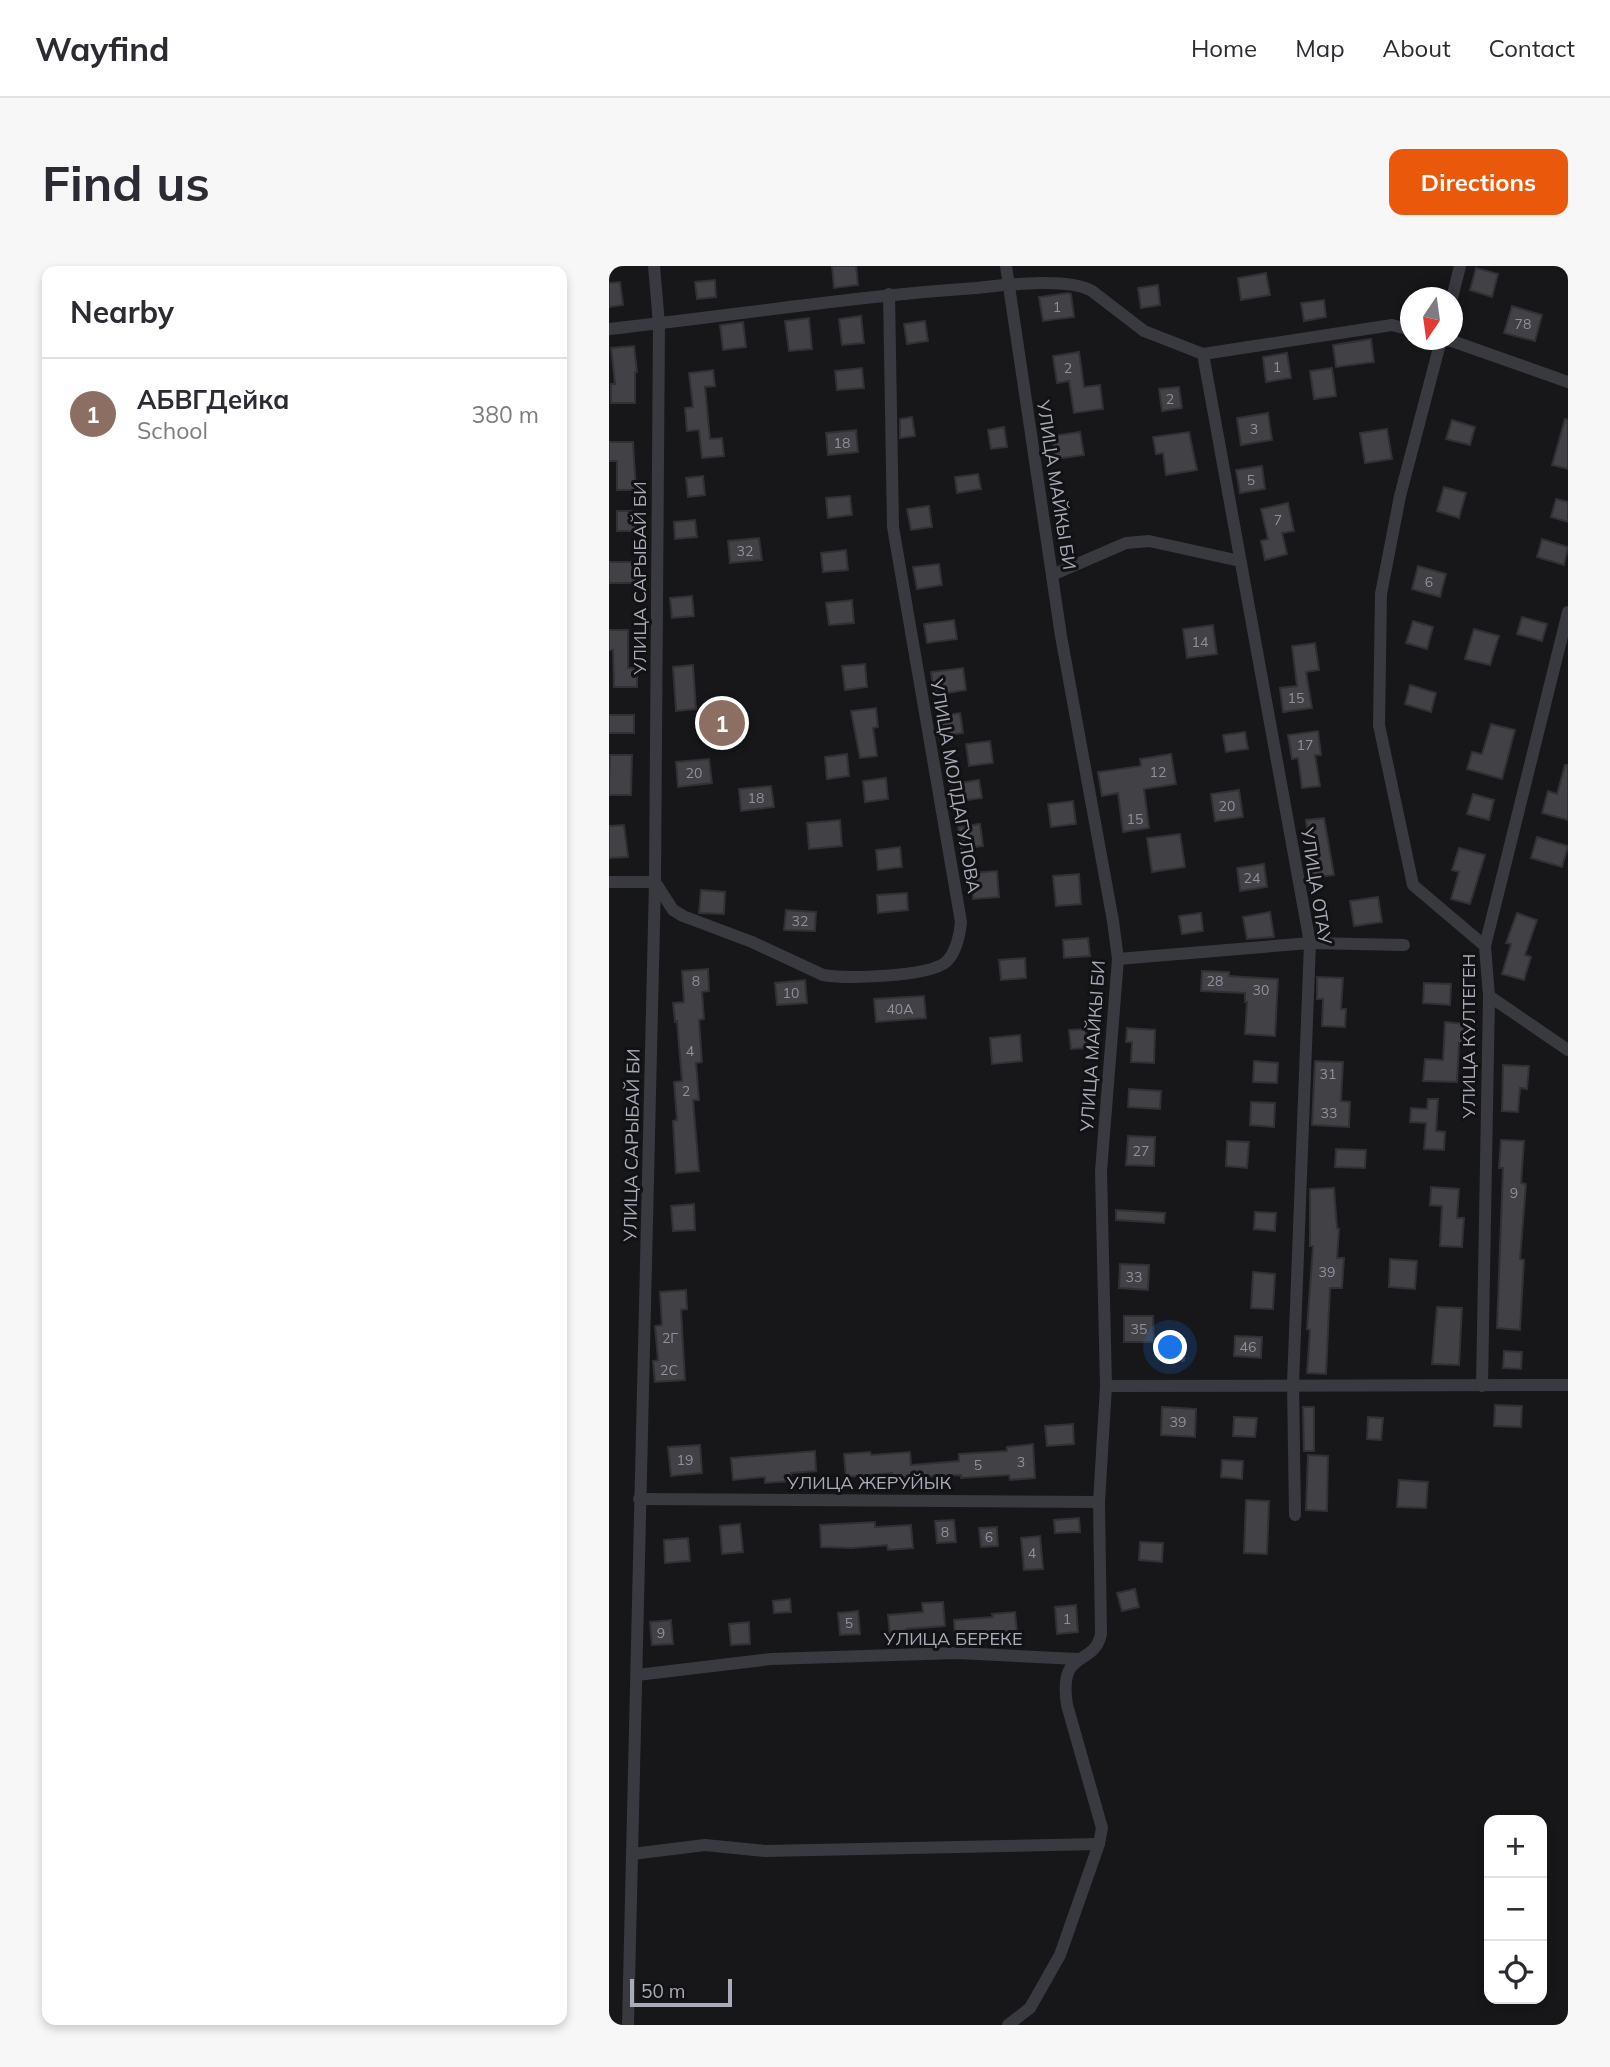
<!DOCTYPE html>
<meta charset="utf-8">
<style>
body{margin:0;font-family:Mulish,sans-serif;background:#f7f7f7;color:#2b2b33}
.controls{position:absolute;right:21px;bottom:21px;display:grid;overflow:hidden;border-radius:14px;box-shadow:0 4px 10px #0003}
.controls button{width:63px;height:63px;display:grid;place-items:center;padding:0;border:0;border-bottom:2px solid #e1e1e2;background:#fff;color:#2b2b33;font:35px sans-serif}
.compass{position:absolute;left:791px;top:21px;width:63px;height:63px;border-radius:50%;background:#fff;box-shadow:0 4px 10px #0003;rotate:193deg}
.scale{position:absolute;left:21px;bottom:18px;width:102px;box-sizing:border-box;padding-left:7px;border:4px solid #a8acb9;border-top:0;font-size:19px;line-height:24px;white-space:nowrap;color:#a8acb9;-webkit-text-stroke:5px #121214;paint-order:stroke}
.you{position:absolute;left:562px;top:1082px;width:24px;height:24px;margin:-18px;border:5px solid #fff;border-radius:50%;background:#1a73e8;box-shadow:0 0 0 10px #1a73e833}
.badge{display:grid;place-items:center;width:46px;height:46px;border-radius:50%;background:#ea580c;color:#fff;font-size:23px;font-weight:700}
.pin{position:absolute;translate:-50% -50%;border:4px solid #fff;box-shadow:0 2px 7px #0006}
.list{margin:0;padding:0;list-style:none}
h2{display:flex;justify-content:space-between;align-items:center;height:91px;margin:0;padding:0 28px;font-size:30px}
h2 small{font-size:23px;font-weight:400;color:#7c7c81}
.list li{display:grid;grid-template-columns:46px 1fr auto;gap:21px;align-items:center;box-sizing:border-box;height:112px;padding:0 28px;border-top:2px solid #e1e1e2}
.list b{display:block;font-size:26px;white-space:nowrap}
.list p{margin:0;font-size:23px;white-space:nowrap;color:#7c7c81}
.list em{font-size:23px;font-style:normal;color:#7c7c81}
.icon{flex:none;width:38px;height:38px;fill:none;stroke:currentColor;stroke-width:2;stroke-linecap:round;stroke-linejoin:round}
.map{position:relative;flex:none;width:959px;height:1759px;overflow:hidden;border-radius:14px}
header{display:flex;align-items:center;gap:42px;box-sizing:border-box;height:98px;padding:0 35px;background:#fff;border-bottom:2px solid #e1e1e2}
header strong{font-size:33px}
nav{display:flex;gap:38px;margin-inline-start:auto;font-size:24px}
.intro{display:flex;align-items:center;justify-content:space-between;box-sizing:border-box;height:168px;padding:0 42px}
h1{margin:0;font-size:49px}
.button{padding:18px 32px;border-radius:14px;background:#ea580c;color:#fff;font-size:24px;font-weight:700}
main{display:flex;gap:42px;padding:0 42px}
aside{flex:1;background:#fff;border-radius:14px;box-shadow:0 4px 10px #0003}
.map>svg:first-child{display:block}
.built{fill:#232326}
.building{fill:#414146;stroke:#313035;stroke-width:2}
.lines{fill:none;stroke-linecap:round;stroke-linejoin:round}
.minor{stroke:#393a40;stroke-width:12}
.labels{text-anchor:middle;stroke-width:6;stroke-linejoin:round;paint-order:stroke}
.number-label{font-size:14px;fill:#8e919c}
.street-label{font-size:18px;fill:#a8acb9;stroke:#121214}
</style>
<header>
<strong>Wayfind</strong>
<nav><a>Home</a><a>Map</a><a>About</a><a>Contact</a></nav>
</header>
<div class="intro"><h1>Find us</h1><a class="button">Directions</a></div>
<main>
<aside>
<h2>Nearby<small></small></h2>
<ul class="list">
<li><span class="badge" style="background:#8d6e63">1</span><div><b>АБВГДейка</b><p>School</p></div><em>380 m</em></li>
</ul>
</aside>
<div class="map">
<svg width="959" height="1759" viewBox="0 0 959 1759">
<rect width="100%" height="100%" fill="#171719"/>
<path class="built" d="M129,443L132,467L96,471L94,447Z"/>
<g class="building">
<path d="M223,0H247L249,19L225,22Z"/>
<path d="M867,2L889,8L883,31L861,24Z"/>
<path d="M657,7L661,29L632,34L629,12Z"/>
<path d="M106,14L107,31L88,33L86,16Z"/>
<path d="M11,16L14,39L0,41V17Z"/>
<path d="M549,19L551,39L532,42L529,22Z"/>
<path d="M459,27L462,28L465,51L434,55L430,31Z"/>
<path d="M715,34L717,51L695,55L692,37Z"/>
<path d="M903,40L933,49L926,75L895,67Z"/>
<path d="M252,50L255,77L233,79L230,53Z"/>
<path d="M200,52L203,83L180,85L176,55Z"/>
<path d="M316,55L319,75L298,78L295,58Z"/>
<path d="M134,56L137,81L114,84L111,59Z"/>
<path d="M762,73L765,96L727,101L724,79Z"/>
<path d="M25,80L28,106H26V137H2V118H6L2,82Z"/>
<path d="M470,86L475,121L491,119L494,143L465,147L460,115L448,117L444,90Z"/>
<path d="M678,87L682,112L657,116L654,91Z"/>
<path d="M253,102L255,122L228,124L226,105Z"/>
<path d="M723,102L727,130L705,133L701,105Z"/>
<path d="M104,104L106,120L96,121L101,173L113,172L115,190L93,192L90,164L78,165L76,142L84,141L80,107Z"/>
<path d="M570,121L573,142L553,145L550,123Z"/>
<path d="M659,147L663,174L632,179L628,152Z"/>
<path d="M303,151L306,170L291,172V153Z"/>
<path d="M956,153L959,154V203L943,199Z"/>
<path d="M843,154L866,161L861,179L837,173Z"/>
<path d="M395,161L398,181L382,183L379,164Z"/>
<path d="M778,163L783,193L756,197L751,167Z"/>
<path d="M247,164L249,186L219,189L217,167Z"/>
<path d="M471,166L475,189L446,193L443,170Z"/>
<path d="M580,166L588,204L557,209L554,187L547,188L544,171Z"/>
<path d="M0,176H24L27,224H8V195H0Z"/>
<path d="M653,200L656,223L631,227L627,204Z"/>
<path d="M369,208L372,223L348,227L346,211Z"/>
<path d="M94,210L96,229L79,231L77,212Z"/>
<path d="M835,221L857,227L850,252L828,245Z"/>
<path d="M241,230L243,249L219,252L217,232Z"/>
<path d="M947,233L959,236V256L942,251Z"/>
<path d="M679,237L685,265L673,267L678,288L656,294L652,275L659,273L652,243Z"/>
<path d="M320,240L323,261L302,264L298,243Z"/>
<rect x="8" y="245" width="20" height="20"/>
<path d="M86,254L88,271L66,273L65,256Z"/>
<path d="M150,272L153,294L121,297L119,275Z"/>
<path d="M933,273L959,281L955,299L928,291Z"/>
<path d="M237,284L239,304L214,306L212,287Z"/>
<rect x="0" y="296" width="28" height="21"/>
<path d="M330,298L333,319L308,323L304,301Z"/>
<path d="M809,300L837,308L831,331L803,323Z"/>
<path d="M83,330L85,350L63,352L61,332Z"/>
<path d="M243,334L245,357L220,359L217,337Z"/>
<path d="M913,351L938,358L933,375L908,368Z"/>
<path d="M345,354L348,373L318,377L315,358Z"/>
<path d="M804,355L824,361L818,383L797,377Z"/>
<path d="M604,359L608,388L578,392L574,363Z"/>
<path d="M865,363L890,370L881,399L856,393Z"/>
<path d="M0,364H19V402H28V421H5L4,384H0Z"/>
<path d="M706,377L710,404L697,406L703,442L674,446L671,422L688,420L683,380Z"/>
<path d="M256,398L258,421L236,424L233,400Z"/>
<path d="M84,399L87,443L67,445L64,401Z"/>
<path d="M354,402L357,424L325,429L322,406Z"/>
<path d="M801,419L827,427L822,446L796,438Z"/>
<path d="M267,442L269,461L264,462L268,490L251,492L242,445Z"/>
<path d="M351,447L354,467L332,470L329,450Z"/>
<rect x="0" y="449" width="25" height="18"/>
<path d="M882,458L906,464L893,513L858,503L863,486L873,488Z"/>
<path d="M709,465L712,489H706L711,520L693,522L689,492L683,493L679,469Z"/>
<path d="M636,466L639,483L617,486L614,469Z"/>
<path d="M381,475L384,497L360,500L357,478Z"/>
<path d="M238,488L240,510L218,513L216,491Z"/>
<path d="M562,488L567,518L535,523L540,562L514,566L509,527L493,530L489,506L532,500L531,493Z"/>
<path d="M1,489H23L22,529H0Z"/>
<path d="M100,493L103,517L69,521L67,496Z"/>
<path d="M956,499H959V554L933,547L939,525L948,528Z"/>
<path d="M277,512L279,533L256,536L254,515Z"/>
<path d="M370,514L373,532L345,536L343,518Z"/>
<path d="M162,520L165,541L132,545L130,523Z"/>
<path d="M630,524L634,551L606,555L602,528Z"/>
<path d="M864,528L885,534L880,554L858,548Z"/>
<path d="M464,535L467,558L442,561L439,538Z"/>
<path d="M715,552L725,609L704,612L697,554Z"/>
<path d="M231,554L233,580L200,583L198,557Z"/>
<path d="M371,558L374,580L352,583L349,561Z"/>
<path d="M15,559L19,591L0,592V560Z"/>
<path d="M571,568L576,601L543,606L538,572Z"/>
<path d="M928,571L959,580L953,601L922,592Z"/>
<path d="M291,581L293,601L269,604L267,584Z"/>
<path d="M850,582L876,589L861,638L842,633L850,606L843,604Z"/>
<path d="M655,598L658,621L631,625L628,602Z"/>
<path d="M388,605L390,631L364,633L362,607Z"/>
<path d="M470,608L472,638L447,640L444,610Z"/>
<path d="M92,624L116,626L115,648L90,647Z"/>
<path d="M298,627L299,644L269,647L268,629Z"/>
<path d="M769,631L773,656L745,660L741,635Z"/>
<path d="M177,644L207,646L206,665L175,664Z"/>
<path d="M661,646L665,671L638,673L634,651Z"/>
<path d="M592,647L594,665L573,668L570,650Z"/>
<path d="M908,647L928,654L916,689L922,691L915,714L893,708L902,678L897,677Z"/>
<path d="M479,672L481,690L455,692L454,674Z"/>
<path d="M416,692L417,712L392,714L390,694Z"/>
<path d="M99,703L100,725L93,726L95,753L90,754L93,796L87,797L90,834H84L90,905L67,907L64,855L68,854L65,816L73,815L68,755L66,756L64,737L75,736L73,705Z"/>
<path d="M593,705L620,706V710L669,713L666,770L636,768L638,736H636V727L592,725Z"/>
<path d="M708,711L734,712L732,743H737L736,761L713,760L714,733H708Z"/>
<path d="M196,714L198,737L168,739L166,717Z"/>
<path d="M815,717L842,718L841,739L814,737Z"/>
<path d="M315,730L317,752L267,756L265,733Z"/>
<path d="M836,756L856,758L855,778L850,777L848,816L814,815L816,793L834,794Z"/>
<path d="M518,762L546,764L545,797L522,796L523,776H517Z"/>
<path d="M477,763L478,782L462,783L460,764Z"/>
<path d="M411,769L413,795L383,798L381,772Z"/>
<path d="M645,795L669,797L668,817L644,816Z"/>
<path d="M706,795L734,796L732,835L741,836L740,861L703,859Z"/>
<path d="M894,799L920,800L918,823L911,822L909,846L893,845Z"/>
<path d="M520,823L552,825L551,843L519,841Z"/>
<path d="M819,833H829L827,865L836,866L835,884L815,883L817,857L801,856L802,842L818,843Z"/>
<path d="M642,836L666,837L665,861L641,859Z"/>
<path d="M519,870L546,871L545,900L517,899Z"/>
<path d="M892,874L915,875L912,917L917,918L911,993L915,994L911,1064L888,1062L894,902H890Z"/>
<path d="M618,875L640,876L638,902L617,900Z"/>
<path d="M727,883L757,884L756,902L726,901Z"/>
<path d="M822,921L850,923L848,952H855L853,981L831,980L833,940L821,939Z"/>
<path d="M725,922L728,962L730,963L728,992H735L733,1022H721L717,1108L698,1107L701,1064L698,1063L704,980H701V923Z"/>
<path d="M85,938L86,964L64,965L62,940Z"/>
<path d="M507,944L556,947L555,957L507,954Z"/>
<path d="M646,946L667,947L666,965L645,963Z"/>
<path d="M781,993L808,995L806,1023L780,1021Z"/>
<path d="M511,998L540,999L539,1024L510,1022Z"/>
<path d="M644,1006L666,1008L664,1043L642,1042Z"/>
<path d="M77,1024L78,1043L72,1044L76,1114L46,1116L44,1095L49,1094L46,1060L53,1059L51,1026Z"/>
<path d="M828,1041L853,1042L850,1099L823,1098Z"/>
<path d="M515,1050H544L545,1076H515Z"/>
<path d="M626,1070L653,1071L652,1092L625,1090Z"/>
<path d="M553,1072L576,1073L575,1095L552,1094Z"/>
<path d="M895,1085L913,1086L912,1103L894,1102Z"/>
<path d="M886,1139L913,1140L912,1161L885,1160Z"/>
<path d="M553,1141L587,1143L586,1171L552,1169Z"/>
<path d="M694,1141H705V1185H695Z"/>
<path d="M625,1151L648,1152L646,1171L624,1170Z"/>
<path d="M759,1151L774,1152L772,1174L758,1173Z"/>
<path d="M464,1158L465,1178L438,1180L436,1160Z"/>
<path d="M424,1178L426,1212L401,1214L400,1209L352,1212V1209L283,1212V1207L237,1211L235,1188L261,1186L262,1189L301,1186L302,1199L350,1195V1188L398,1185V1181Z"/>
<path d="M91,1179L93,1207L62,1210L59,1181Z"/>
<path d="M206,1185L207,1205L182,1207V1215L156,1217V1211L124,1214L122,1192Z"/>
<path d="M699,1189L719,1190L718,1245L697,1244Z"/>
<path d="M613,1194L634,1195L633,1213L612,1211Z"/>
<path d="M790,1214L819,1216L817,1242L788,1241Z"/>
<path d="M637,1234L660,1235L658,1288L635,1287Z"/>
<path d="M470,1252L471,1266L446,1267L445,1254Z"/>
<path d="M345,1254L347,1276L328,1277L326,1255Z"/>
<path d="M266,1256V1261L302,1259L304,1282L279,1284L278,1279L243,1282L212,1281L211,1259Z"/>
<path d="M131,1258L134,1286L113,1288L111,1260Z"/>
<path d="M388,1261L389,1280L372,1281L370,1262Z"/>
<path d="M431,1270L434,1303L415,1304L412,1272Z"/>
<path d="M79,1272L81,1295L56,1297L55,1274Z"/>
<path d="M531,1276L554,1277L553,1296L530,1294Z"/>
<path d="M526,1323L530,1341L513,1345L508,1327Z"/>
<path d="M181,1333L182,1346L165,1347L164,1335Z"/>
<path d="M334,1336L336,1360L297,1363V1368L281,1369L279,1349L314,1346L313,1337Z"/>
<path d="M467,1339L469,1366L448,1368L446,1341Z"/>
<path d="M249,1345L251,1368L231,1369L229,1347Z"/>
<path d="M406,1346L408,1366L346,1372L345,1354L384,1351L383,1348Z"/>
<path d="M62,1354L64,1378L43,1379L41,1356Z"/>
<path d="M140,1356L141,1378L122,1379L120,1358Z"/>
</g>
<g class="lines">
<g class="minor">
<path d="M397,0L452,370L504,655L509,693L492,905L497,1120L490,1236L492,1368C485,1402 449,1381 458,1439L493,1562L490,1578L451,1689L421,1742L399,1759"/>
<path d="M843,32L851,0"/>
<path d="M0,63C123,50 244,30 367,22C396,19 459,11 483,25L535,65L594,88L783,59L802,64"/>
<path d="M832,74L791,230L772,328L770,459L804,619L876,680"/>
<path d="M840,74L959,116"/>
<path d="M594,88L701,677L684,1118L686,1249"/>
<path d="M443,309L517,277L540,275L631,295"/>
<path d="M0,616H46L64,644L74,650L143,676L214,709C237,713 319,711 337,696C347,687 351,668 352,656L284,261L280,28"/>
<path d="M509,693L701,677L795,679"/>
<path d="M880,730L959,784"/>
<path d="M497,1120L959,1119"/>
<path d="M873,1120L880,730L876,680L959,346"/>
<path d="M30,1233L490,1236"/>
<path d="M28,1409L162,1393L348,1387L468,1393"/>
<path d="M23,1588L96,1579L156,1585L490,1578"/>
<path d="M19,1759L46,616L50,58L45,0"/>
</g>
</g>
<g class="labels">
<g class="number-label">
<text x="448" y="46">1</text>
<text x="914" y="63">78</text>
<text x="668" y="106">1</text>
<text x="459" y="107">2</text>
<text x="561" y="138">2</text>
<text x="645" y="168">3</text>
<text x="233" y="182">18</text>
<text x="642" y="219">5</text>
<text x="669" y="259">7</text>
<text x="136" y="290">32</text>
<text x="820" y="321">6</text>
<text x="591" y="381">14</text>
<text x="687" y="437">15</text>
<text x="696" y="484">17</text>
<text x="549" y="511">12</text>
<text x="85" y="512">20</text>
<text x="147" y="537">18</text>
<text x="618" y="545">20</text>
<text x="526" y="558">15</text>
<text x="643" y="617">24</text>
<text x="191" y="660">32</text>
<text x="87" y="720">8</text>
<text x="606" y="720">28</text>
<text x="652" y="729">30</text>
<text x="182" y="732">10</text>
<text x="291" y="748">40А</text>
<text x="81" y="790">4</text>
<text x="719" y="813">31</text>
<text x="77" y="830">2</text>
<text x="720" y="852">33</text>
<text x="532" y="890">27</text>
<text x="905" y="932">9</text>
<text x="718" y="1011">39</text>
<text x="525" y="1016">33</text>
<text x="530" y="1068">35</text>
<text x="61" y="1077">2Г</text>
<text x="639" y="1086">46</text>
<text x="60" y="1109">2С</text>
<text x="569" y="1161">39</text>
<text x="76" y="1199">19</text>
<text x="412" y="1201">3</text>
<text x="369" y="1204">5</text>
<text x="336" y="1271">8</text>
<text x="380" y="1276">6</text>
<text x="423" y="1292">4</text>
<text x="458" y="1358">1</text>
<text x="240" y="1362">5</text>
<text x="52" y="1372">9</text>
</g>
<g class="street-label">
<text transform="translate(447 219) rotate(81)" y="6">УЛИЦА МАЙКЫ БИ</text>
<text transform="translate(31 312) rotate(-90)" y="6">УЛИЦА САРЫБАЙ БИ</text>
<text transform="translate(346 520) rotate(80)" y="6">УЛИЦА МОЛДАГУЛОВА</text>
<text transform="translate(707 620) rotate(81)" y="6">УЛИЦА ОТАУ</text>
<text transform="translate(860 770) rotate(-90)" y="6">УЛИЦА КУЛТЕГЕН</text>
<text transform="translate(484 780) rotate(-86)" y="6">УЛИЦА МАЙКЫ БИ</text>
<text transform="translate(23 879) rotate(-89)" y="6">УЛИЦА САРЫБАЙ БИ</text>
<text x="260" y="1223">УЛИЦА ЖЕРУЙЫК</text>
<text x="344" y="1379">УЛИЦА БЕРЕКЕ</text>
</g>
</g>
</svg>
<div class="controls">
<button>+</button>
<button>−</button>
<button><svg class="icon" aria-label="locate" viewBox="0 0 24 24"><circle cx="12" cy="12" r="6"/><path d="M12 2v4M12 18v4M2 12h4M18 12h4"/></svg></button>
</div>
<svg class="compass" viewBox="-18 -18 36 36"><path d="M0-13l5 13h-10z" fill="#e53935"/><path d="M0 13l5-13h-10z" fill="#7c7c81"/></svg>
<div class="scale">50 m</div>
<div class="you"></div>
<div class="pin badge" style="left:113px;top:457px;background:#8d6e63">1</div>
</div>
</main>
